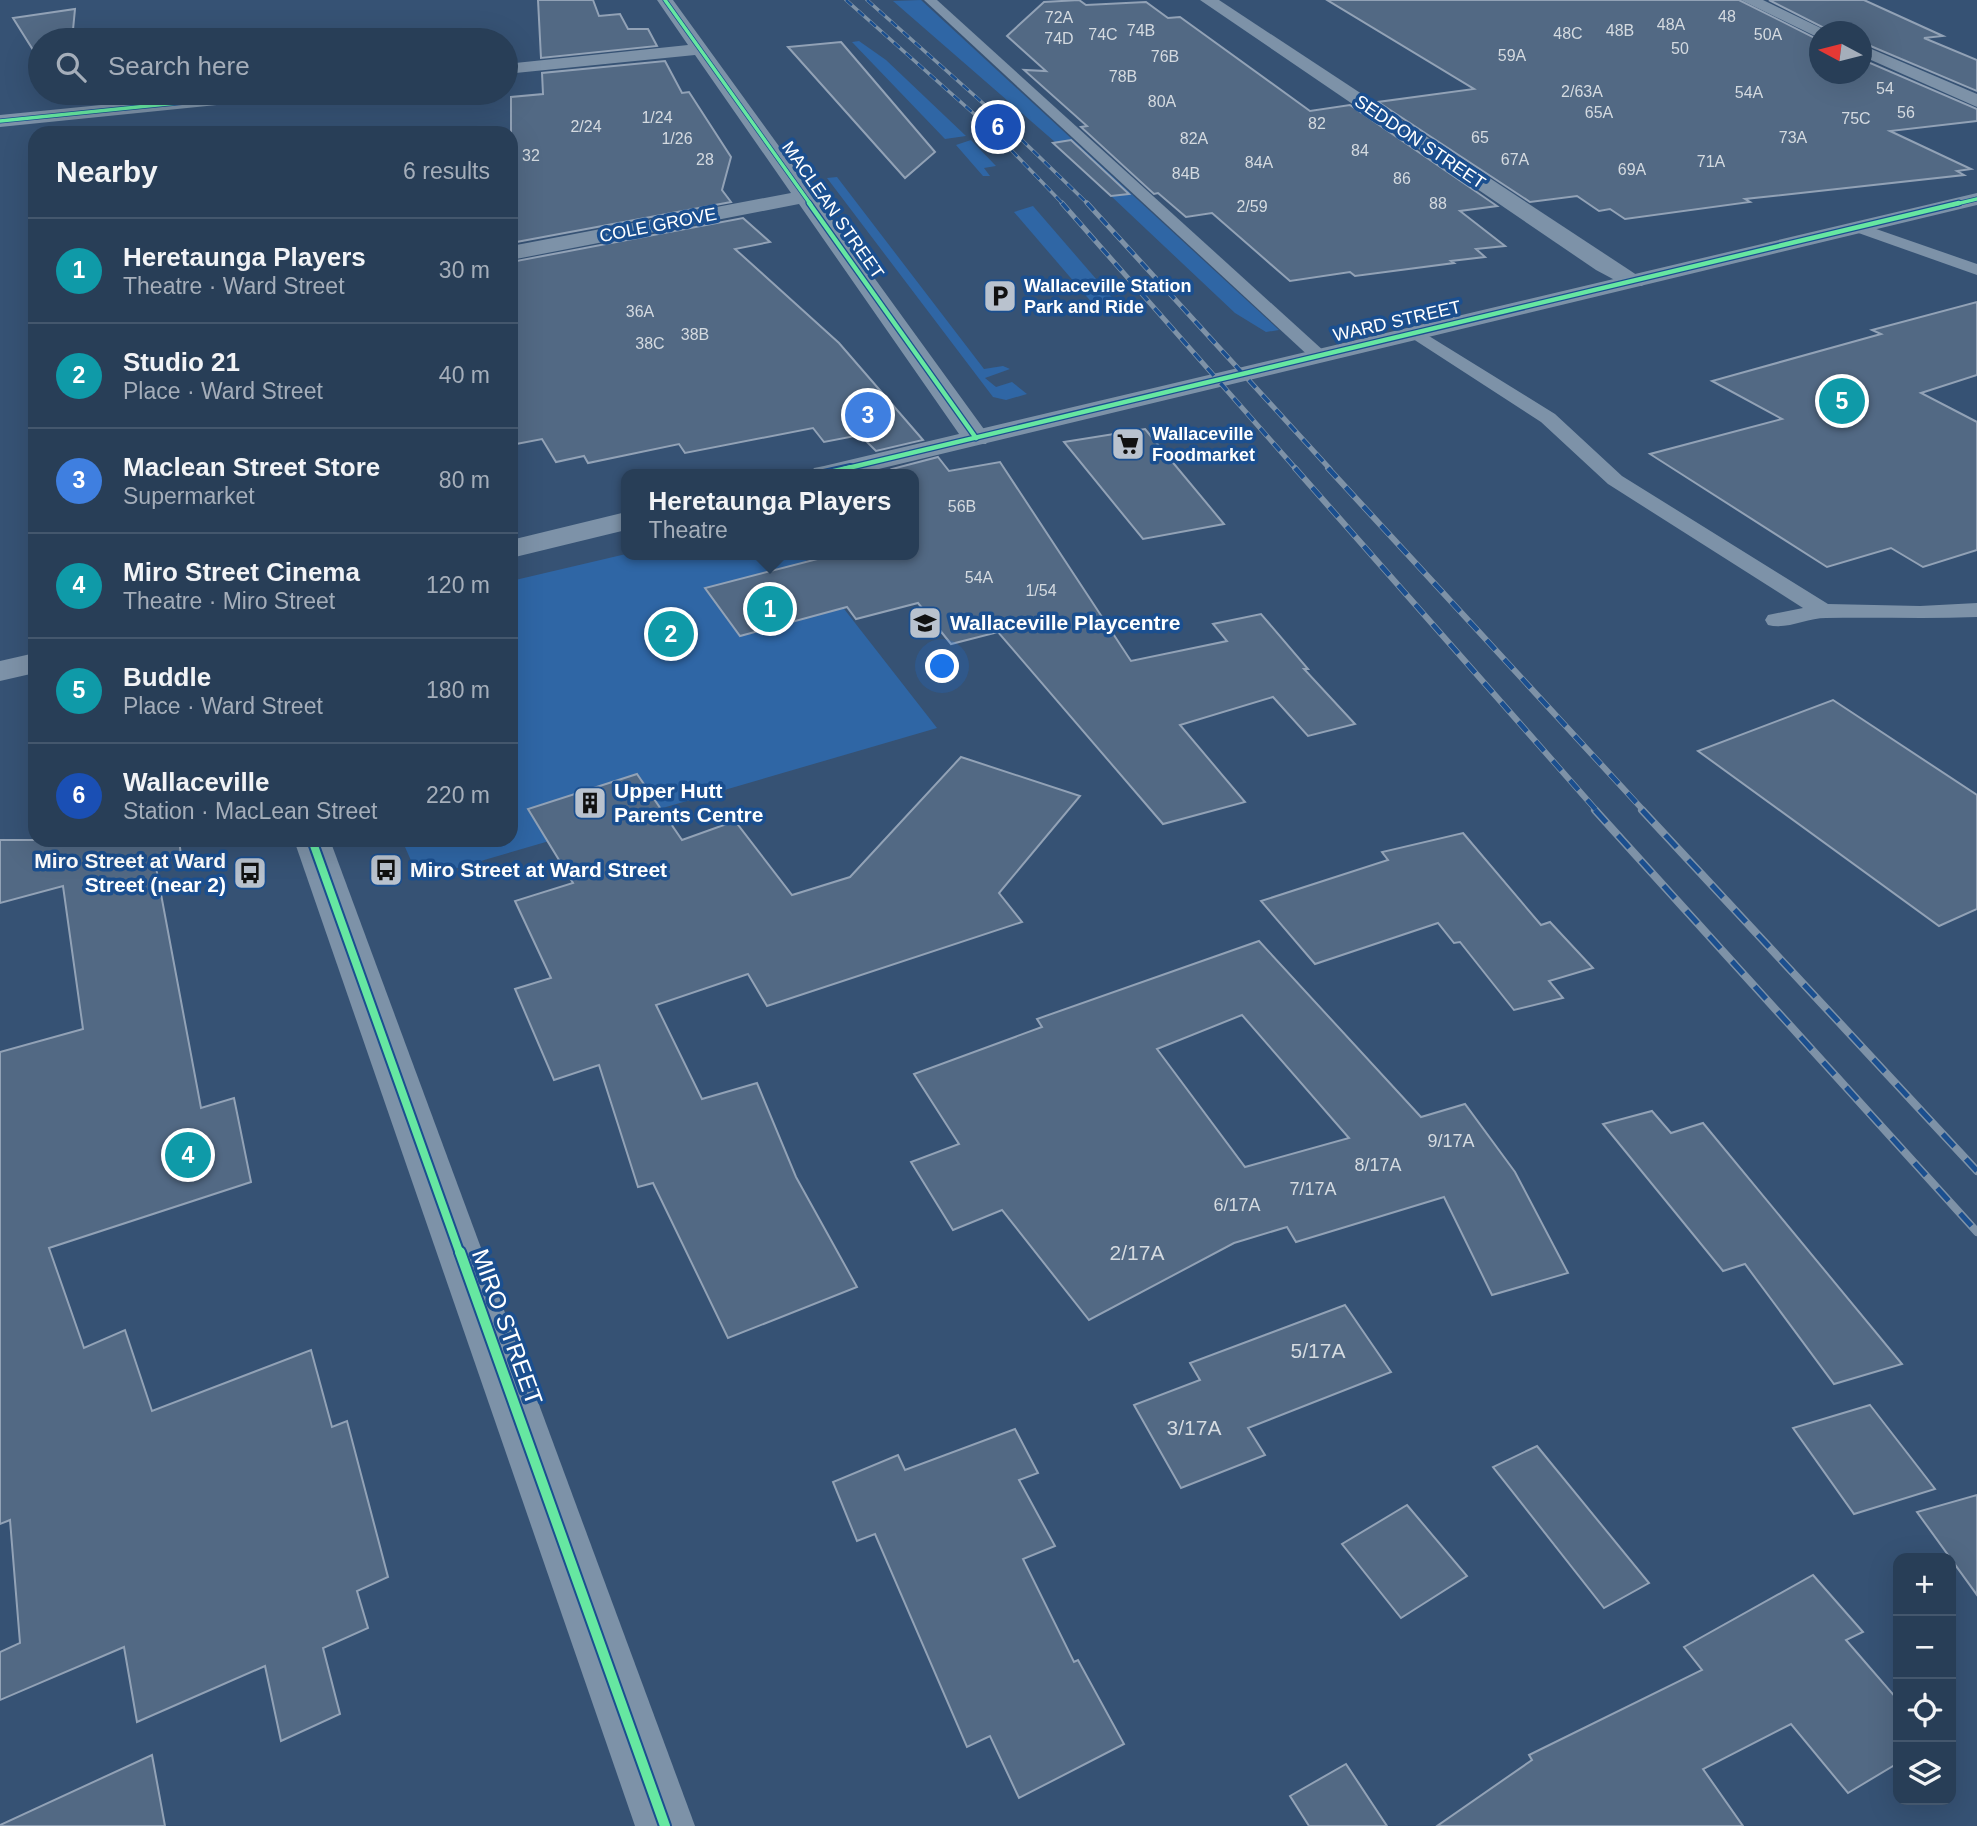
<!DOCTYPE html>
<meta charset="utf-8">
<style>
body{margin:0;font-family:Arial,sans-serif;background:#30455d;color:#f1f3f6}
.controls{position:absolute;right:21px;bottom:21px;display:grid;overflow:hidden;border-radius:14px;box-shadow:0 7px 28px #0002}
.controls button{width:63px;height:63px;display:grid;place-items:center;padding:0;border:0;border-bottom:2px solid #44576d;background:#283e57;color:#f1f3f6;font:35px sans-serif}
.compass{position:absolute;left:1809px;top:21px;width:63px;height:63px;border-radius:50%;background:#283e57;box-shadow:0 7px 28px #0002;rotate:277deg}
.you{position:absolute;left:943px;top:667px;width:24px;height:24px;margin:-18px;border:5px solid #fff;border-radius:50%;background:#1a73e8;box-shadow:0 0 0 10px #1a73e833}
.badge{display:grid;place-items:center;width:46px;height:46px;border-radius:50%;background:#b9c2ce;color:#fff;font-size:23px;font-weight:700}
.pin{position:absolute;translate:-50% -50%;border:4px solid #fff;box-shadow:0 2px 7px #0006}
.popup{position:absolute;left:621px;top:469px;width:298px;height:91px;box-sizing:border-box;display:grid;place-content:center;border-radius:14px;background:#283e57;filter:drop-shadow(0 2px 5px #0005);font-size:23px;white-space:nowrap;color:#a5aeba}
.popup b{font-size:26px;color:#f1f3f6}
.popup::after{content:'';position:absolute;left:50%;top:100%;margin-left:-14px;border:14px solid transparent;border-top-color:#283e57}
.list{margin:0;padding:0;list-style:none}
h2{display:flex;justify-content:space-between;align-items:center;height:91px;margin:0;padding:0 28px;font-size:30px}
h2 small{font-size:23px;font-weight:400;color:#a5aeba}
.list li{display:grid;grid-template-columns:46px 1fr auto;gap:21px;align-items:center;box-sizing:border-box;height:105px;padding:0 28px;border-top:2px solid #44576d}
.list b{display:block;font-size:26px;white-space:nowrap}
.list p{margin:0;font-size:23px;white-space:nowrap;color:#a5aeba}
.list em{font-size:23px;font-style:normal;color:#a5aeba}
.icon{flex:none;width:38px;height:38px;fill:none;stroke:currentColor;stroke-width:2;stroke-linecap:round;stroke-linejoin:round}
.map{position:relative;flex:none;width:1977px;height:1826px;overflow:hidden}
.search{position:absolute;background:#283e57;box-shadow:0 7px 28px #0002;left:28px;top:28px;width:490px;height:77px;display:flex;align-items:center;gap:18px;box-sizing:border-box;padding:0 24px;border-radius:38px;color:#a5aeba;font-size:26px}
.panel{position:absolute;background:#283e57;box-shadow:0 7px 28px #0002;left:28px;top:126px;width:490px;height:721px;border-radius:21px}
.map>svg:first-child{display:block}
.green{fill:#2f66a5}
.building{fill:#526984;stroke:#92a2b6;stroke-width:2;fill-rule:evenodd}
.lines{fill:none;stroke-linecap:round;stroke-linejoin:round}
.service{fill:#7d92a8;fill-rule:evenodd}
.minor{fill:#7d92a8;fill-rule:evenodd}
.tertiary{fill:#7d92a8;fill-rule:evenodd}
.rail-far3-casing{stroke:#7e92a7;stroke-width:3.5}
.rail-far2-casing{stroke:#7e92a7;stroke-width:5}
.rail-far1-casing{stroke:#7e92a7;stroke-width:6}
.rail-casing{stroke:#7e92a7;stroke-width:8}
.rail-far3{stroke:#1b4f8f;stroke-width:2.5;stroke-dasharray:8;stroke-linecap:butt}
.rail-far2{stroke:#1b4f8f;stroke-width:3.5;stroke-dasharray:10;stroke-linecap:butt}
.rail-far1{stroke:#1b4f8f;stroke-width:4.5;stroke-dasharray:13;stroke-linecap:butt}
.rail{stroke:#1b4f8f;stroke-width:5;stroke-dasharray:17;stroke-linecap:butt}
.cycleway-far4-casing{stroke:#1b4f8f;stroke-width:5}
.cycleway-far3-casing{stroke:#1b4f8f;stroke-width:7}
.cycleway-far2-casing{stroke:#1b4f8f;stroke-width:10}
.cycleway-far1-casing{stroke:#1b4f8f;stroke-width:12}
.cycleway-casing{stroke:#1b4f8f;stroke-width:14}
.cycleway-far4{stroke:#66e7a1;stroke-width:3.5}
.cycleway-far3{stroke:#66e7a1;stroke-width:4.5}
.cycleway-far2{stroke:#66e7a1;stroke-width:6}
.cycleway-far1{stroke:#66e7a1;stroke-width:8}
.cycleway{stroke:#66e7a1;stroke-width:10}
.labels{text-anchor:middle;stroke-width:7;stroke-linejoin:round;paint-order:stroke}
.far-number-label{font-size:16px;fill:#d4dae0}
.far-street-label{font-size:18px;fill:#fff;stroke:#1b4f8f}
.far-poi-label{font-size:18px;font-weight:bold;fill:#fff;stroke:#1b4f8f;text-anchor:start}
.number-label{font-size:18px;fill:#d4dae0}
.poi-label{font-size:21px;font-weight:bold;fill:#fff;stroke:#1b4f8f;text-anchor:start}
.near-number-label{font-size:21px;fill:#d4dae0}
.near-street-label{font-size:24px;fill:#fff;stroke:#1b4f8f}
</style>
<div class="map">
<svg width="1977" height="1826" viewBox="0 0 1977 1826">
<rect width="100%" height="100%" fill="#365274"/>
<g class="green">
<path d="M921,0L1279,330L1266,332L1235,313L1111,196L1124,194L1068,141L1055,142L893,1Z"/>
<path d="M859,41L886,60L966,136L945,139L852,42Z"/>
<path d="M971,140L996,166L984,168L990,176H983L956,145Z"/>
<path d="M837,177L984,369L1003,366L1010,369L985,378L996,387L1012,382L1027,394L1006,400L993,397L827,178Z"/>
<path d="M1033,206L1116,302L1094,305L1014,212Z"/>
<path d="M626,554L802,555L937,728L419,879L402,840H511V581Z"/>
</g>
<g class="building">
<path d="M538,0H593L599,16L620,14L628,29H648L657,46L541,58Z"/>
<path d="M1079,0L1086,5L1146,2L1168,18L1180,17L1310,111L1350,105L1497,206L1460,211L1505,246L1476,249L1485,257L1451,261L1454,263L1355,276L1350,272L1290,281L1212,213L1186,217L1158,193L1154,194L1081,127L1087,126L1024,70L1046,71L1007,36L1044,2Z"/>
<path d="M1327,0H1739L1819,40V74H1861V59L1977,109V121L1890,131L1971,169L1957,171L1964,175L1745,199L1750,202L1625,219L1610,209L1599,211L1577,196L1530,202L1378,102L1474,89Z"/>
<path d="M1769,0H1864L1943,36L1924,38L1977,60V91L1861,42V32H1832Z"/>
<path d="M75,9L72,40H40V61L13,18Z"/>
<path d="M841,42L935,152L905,178L788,47Z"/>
<path d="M665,61L682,93L689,92L731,157L722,190L731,202L511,243V97L543,94L542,73Z"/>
<path d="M1071,140L1129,194L1111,196L1053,143Z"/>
<path d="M743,218L770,242L735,249L839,343L923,440L876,451L860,435L824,442L813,428L685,453L679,444L588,463L584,456L556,462L542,439L511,445V262Z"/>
<path d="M1977,302V375L1921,393L1977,422V550L1923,567L1891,548L1827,567L1650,454L1782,419L1712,381L1881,334L1872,330Z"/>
<path d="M1145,429L1224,524L1143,539L1064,442Z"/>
<path d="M938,457L949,471L1000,462L1131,661L1227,641L1213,624L1261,614L1308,669H1304L1355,724L1308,736L1273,697L1180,725L1245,802L1163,824L998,632L951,644L918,603L856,619L847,607L740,636L705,588L833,555H914V474H897L892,469Z"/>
<path d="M1833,700L1977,795V909L1939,926L1698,751Z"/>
<path d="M961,757L1080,796L999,893L1022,922L767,1006L748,974L656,1005L702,1099L757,1083L796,1177L857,1287L728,1338L653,1183L638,1187L599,1065L554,1080L515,989L551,978L515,901L573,883L528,809L637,774L682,840L735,821L792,895L850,877Z"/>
<path d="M1463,833L1541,925L1550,922L1593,968L1549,981L1563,998L1514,1010L1460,942L1454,943L1438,923L1315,964L1261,901L1388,860L1382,852Z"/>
<path d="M0,840H179L181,855L155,862L201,1108L234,1098L251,1182L49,1248L84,1348L125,1330L152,1411L311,1350L332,1427L347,1421L388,1577L357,1591L368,1628L323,1648L340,1714L281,1741L265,1666L137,1722L124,1647L0,1700V1652L20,1643L10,1520L0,1524V1052L83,1029L63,886L0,903Z"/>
<path d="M1259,941L1421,1117L1465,1104L1515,1172L1568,1273L1492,1295L1444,1197L1296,1242L1287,1227L1234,1243L1089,1320L1002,1210L953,1230L911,1162L959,1144L914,1074L1042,1027L1037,1019ZM1242,1015L1349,1138L1245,1167L1157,1049Z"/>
<path d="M1652,1111L1671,1133L1703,1123L1902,1364L1834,1384L1745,1264L1723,1271L1603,1124Z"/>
<path d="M1345,1305L1391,1372L1248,1428L1265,1455L1181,1488L1134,1405L1200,1380L1190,1363Z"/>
<path d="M1870,1405L1935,1489L1854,1514L1793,1428Z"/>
<path d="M1015,1429L1038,1473L1019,1480L1055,1546L1023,1559L1074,1662L1078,1660L1124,1744L1019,1798L990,1736L967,1747L875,1534L857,1541L833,1482L898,1455L905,1470Z"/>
<path d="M1537,1446L1649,1583L1604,1608L1493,1467Z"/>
<path d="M1977,1495V1595L1917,1512Z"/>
<path d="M1407,1505L1467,1576L1401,1618L1342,1544Z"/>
<path d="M1813,1575L1863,1632L1846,1640L1898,1700V1763L1848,1793L1791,1724L1703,1769L1743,1826H1437L1532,1760L1529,1755L1702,1670L1684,1647Z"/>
<path d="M152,1755L165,1826H0V1825Z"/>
<path d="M1346,1764L1387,1826H1309L1290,1796Z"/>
</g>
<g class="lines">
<g class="service">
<path d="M924,0H937L1325,352L1328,356L1325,360H1313Z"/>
<path d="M1856,222L1977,264V275L1850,230L1848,227Z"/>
<path d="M1416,328L1555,414L1622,476L1828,604L1920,606L1977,603V617C1927,619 1877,617 1826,618C1807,618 1787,630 1768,625L1765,620L1768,615L1803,608L1608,484L1541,422L1410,337L1407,333Z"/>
</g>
<g class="minor">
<path d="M657,0H673L986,432L990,438L986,444H966L799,204L511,260V246L791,193L695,55L506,74V64L688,45Z"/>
<path d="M1200,0H1219L1646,281L1642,286H1626L1596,270Z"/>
<path d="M1741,0H1763L1829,32H1820V37L1815,36Z"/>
<path d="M1862,45L1977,94V107L1862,56Z"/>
<path d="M222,93H284L275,99L0,127V115Z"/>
</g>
<g class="tertiary">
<path d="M1977,193V205L858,474H810L814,468L824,466Z"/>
<path d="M626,512V530L511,558V540Z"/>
<path d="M35,653V673L0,681V661Z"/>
<path d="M294,840H330L695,1826H635Z"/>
</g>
<defs>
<g id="rail-far3">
<path d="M846,0L990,128L1064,205"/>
<path d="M867,0L994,113L1089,205"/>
</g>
<g id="rail-far2">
<path d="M1062,203L1296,469"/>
<path d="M1087,203L1330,469"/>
</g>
<g id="rail-far1">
<path d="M1295,468L1597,811"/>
<path d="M1328,468L1644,811"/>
</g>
<g id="rail">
<path d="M1595,810L1977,1232"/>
<path d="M1642,810L1977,1171"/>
</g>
</defs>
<use href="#rail-far3" class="rail-far3-casing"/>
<use href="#rail-far2" class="rail-far2-casing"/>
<use href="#rail-far1" class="rail-far1-casing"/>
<use href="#rail" class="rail-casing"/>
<use href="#rail-far3" class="rail-far3"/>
<use href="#rail-far2" class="rail-far2"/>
<use href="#rail-far1" class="rail-far1"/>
<use href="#rail" class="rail"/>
<defs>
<g id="cycleway-far4">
<path d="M665,0L811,205"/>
<path d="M0,121L275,93"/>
<path d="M1952,205L1977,199"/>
</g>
<g id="cycleway-far3">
<path d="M809,203L976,438"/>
<path d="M844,469L1959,203"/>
</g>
<path id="cycleway-far2" d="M824,474L851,468"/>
<path id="cycleway-far1" d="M312,840L460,1254"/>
<path id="cycleway" d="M460,1252L665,1826"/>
</defs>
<use href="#cycleway-far4" class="cycleway-far4-casing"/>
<use href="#cycleway-far3" class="cycleway-far3-casing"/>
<use href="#cycleway-far2" class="cycleway-far2-casing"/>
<use href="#cycleway-far1" class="cycleway-far1-casing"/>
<use href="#cycleway" class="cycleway-casing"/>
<use href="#cycleway-far4" class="cycleway-far4"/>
<use href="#cycleway-far3" class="cycleway-far3"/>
<use href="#cycleway-far2" class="cycleway-far2"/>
<use href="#cycleway-far1" class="cycleway-far1"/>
<use href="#cycleway" class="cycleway"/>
</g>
<defs>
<symbol id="parking-square" viewBox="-11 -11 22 22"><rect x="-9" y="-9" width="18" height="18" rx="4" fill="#b9c2ce" stroke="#1b4f8f"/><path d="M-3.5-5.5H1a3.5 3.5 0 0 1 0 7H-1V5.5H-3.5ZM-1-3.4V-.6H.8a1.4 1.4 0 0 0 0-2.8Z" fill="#111"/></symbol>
<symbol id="supermarket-square" viewBox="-11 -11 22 22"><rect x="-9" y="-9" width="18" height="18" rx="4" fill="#b9c2ce" stroke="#1b4f8f"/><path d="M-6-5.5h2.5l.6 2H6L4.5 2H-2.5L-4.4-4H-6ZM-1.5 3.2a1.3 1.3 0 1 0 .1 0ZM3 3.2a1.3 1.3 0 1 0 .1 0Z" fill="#111"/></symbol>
<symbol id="school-square" viewBox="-11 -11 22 22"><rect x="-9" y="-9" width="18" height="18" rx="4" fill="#b9c2ce" stroke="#1b4f8f"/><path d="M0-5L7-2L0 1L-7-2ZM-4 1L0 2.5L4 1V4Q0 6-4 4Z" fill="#111"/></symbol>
<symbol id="building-square" viewBox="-11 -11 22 22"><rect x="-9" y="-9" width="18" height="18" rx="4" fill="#b9c2ce" stroke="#1b4f8f"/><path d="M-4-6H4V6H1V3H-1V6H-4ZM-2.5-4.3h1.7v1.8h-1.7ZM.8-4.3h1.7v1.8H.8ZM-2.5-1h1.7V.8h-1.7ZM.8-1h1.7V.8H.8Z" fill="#111"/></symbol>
<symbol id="bus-square" viewBox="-11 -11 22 22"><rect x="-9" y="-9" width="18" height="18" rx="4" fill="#b9c2ce" stroke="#1b4f8f"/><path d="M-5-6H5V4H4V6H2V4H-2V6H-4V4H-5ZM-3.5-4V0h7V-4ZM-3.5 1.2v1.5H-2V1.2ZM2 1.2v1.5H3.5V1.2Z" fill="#111"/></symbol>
</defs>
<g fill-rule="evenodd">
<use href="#parking-square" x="981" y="277" width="38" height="38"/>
<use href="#supermarket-square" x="1109" y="425" width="38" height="38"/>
<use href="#school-square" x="906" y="604" width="38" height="38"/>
<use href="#building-square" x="571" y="784" width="38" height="38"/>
<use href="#bus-square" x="367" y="851" width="38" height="38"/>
<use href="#bus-square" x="231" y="854" width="38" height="38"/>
</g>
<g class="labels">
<g class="far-number-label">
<text x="1727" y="22">48</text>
<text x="1059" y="23">72A</text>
<text x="1671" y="30">48A</text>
<text x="1141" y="36">74B</text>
<text x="1620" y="36">48B</text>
<text x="1568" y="39">48C</text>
<text x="1103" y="40">74C</text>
<text x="1768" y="40">50A</text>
<text x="1059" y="44">74D</text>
<text x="1680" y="54">50</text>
<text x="1512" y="61">59A</text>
<text x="1165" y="62">76B</text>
<text x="1123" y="82">78B</text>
<text x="1885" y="94">54</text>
<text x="1582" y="97">2/63A</text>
<text x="1749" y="98">54A</text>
<text x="1162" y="107">80A</text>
<text x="1599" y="118">65A</text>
<text x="1906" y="118">56</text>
<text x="657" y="123">1/24</text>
<text x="1856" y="124">75C</text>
<text x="1317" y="129">82</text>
<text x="586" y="132">2/24</text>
<text x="1480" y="143">65</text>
<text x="1793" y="143">73A</text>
<text x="677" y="144">1/26</text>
<text x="1194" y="144">82A</text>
<text x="1360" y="156">84</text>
<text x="531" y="161">32</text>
<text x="705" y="165">28</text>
<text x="1515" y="165">67A</text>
<text x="1711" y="167">71A</text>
<text x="1259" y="168">84A</text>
<text x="1632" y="175">69A</text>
<text x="1186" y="179">84B</text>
<text x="1402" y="184">86</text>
<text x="1438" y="209">88</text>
<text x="1252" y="212">2/59</text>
<text x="640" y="317">36A</text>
<text x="695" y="340">38B</text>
<text x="650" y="349">38C</text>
<text x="962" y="512">56B</text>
<text x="979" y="583">54A</text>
<text x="1041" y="596">1/54</text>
</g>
<g class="far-street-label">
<text transform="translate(1420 142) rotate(34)" y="6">SEDDON STREET</text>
<text transform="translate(833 210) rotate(55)" y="6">MACLEAN STREET</text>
<text transform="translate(658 225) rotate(-11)" y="6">COLE GROVE</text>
<text transform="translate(1397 321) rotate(-13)" y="6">WARD STREET</text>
</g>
<g class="far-poi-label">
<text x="1024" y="292">Wallaceville Station<tspan x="1024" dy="21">Park and Ride</tspan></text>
<text x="1152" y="440">Wallaceville<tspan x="1152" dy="21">Foodmarket</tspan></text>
</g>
<g class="number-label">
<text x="1451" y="1147">9/17A</text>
<text x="1378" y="1171">8/17A</text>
<text x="1313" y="1195">7/17A</text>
<text x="1237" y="1211">6/17A</text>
</g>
<g class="poi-label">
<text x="950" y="630">Wallaceville Playcentre</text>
<text x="614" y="798">Upper Hutt<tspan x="614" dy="24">Parents Centre</tspan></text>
<text x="226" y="868" text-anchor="end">Miro Street at Ward<tspan x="226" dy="24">Street (near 2)</tspan></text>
<text x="410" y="877">Miro Street at Ward Street</text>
</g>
<g class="near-number-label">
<text x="1137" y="1260">2/17A</text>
<text x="1318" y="1358">5/17A</text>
<text x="1194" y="1435">3/17A</text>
</g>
<g class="near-street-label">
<text transform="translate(507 1327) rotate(70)" y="8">MIRO STREET</text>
</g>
</g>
</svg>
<div class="controls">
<button>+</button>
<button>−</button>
<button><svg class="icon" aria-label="locate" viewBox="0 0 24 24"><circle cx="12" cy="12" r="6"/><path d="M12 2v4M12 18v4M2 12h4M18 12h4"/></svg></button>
<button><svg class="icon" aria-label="layers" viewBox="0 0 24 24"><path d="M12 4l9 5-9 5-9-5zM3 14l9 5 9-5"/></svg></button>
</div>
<svg class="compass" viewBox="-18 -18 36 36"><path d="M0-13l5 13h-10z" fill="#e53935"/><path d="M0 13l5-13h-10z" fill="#a5aeba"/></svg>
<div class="you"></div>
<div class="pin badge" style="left:770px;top:609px;background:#0f9aa8">1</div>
<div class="popup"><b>Heretaunga Players</b>Theatre</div>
<div class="pin badge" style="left:671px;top:634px;background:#0f9aa8">2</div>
<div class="pin badge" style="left:868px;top:415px;background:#3f7fe0">3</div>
<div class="pin badge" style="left:188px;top:1155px;background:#0f9aa8">4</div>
<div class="pin badge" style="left:1842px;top:401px;background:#0f9aa8">5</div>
<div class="pin badge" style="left:998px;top:127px;background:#1a4fb4">6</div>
<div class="search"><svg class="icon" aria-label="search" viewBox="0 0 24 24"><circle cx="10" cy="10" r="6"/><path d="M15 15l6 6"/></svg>Search here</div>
<section class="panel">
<h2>Nearby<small>6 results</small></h2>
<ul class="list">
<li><span class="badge" style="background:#0f9aa8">1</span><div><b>Heretaunga Players</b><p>Theatre · Ward Street</p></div><em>30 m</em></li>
<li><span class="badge" style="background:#0f9aa8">2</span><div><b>Studio 21</b><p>Place · Ward Street</p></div><em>40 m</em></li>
<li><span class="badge" style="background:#3f7fe0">3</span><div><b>Maclean Street Store</b><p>Supermarket</p></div><em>80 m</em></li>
<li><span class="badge" style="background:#0f9aa8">4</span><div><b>Miro Street Cinema</b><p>Theatre · Miro Street</p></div><em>120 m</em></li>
<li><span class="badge" style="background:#0f9aa8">5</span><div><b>Buddle</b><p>Place · Ward Street</p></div><em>180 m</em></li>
<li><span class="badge" style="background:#1a4fb4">6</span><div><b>Wallaceville</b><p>Station · MacLean Street</p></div><em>220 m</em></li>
</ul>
</section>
</div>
